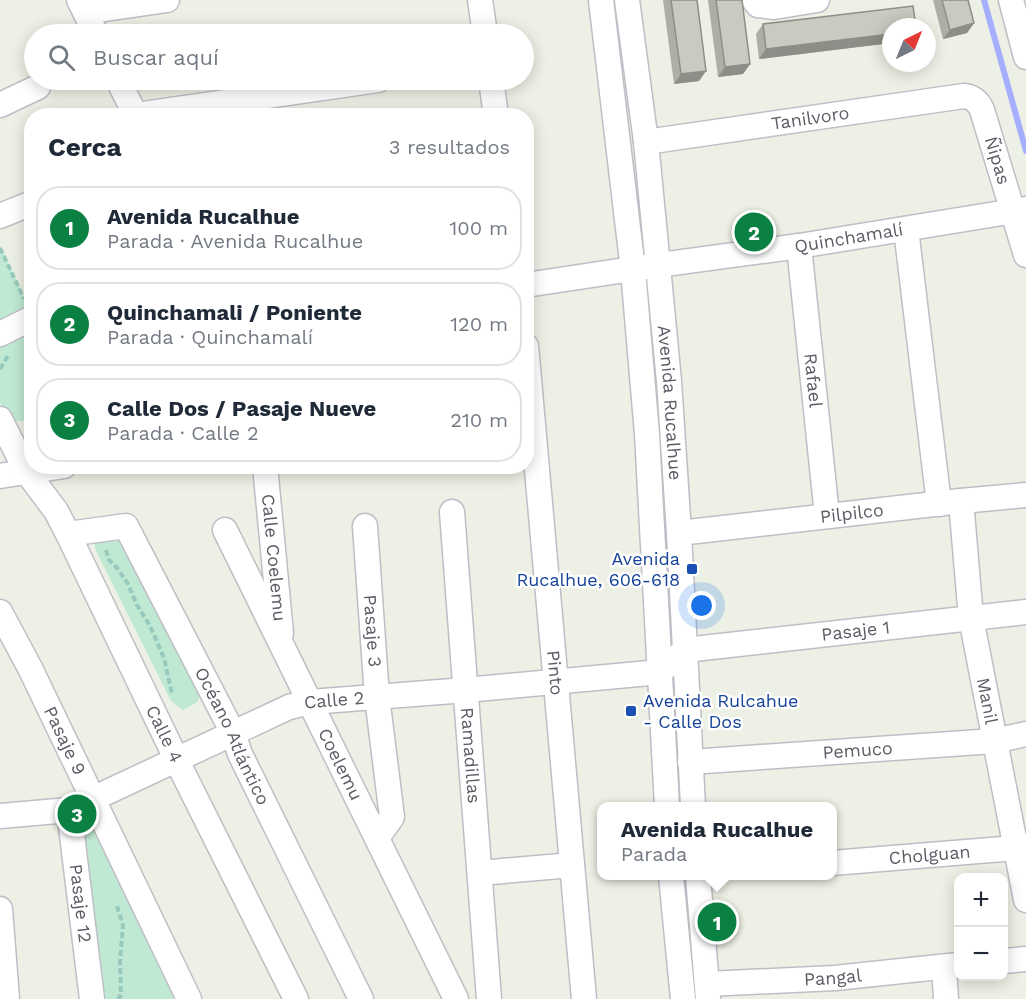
<!DOCTYPE html>
<html lang="es">
<meta charset="utf-8">
<style>
body{margin:0;font-family:"Work Sans",sans-serif;background:#f6f6f7;color:#1f2937}
.controls{position:absolute;right:18px;bottom:18px;display:grid;overflow:hidden;border-radius:12px;box-shadow:0 3px 15px #0003}
.controls button{width:54px;height:54px;display:grid;place-items:center;padding:0;border:0;border-bottom:2px solid #e0e1e3;background:#fff;color:#1f2937;font:30px sans-serif}
.compass{position:absolute;left:882px;top:18px;width:54px;height:54px;border-radius:50%;background:#fff;box-shadow:0 3px 15px #0003;rotate:43deg}
.you{position:absolute;left:702px;top:606px;width:21px;height:21px;margin:-15px;border:4px solid #fff;border-radius:50%;background:#1a73e8;box-shadow:0 0 0 9px #1a73e833}
.badge{display:grid;place-items:center;width:39px;height:39px;border-radius:50%;background:#0b8043;color:#fff;font-size:20px;font-weight:700}
.pin{position:absolute;translate:-50% -50%;border:3px solid #fff;box-shadow:0 2px 6px #0006}
.popup{position:absolute;left:597px;top:802px;width:240px;height:78px;box-sizing:border-box;display:grid;place-content:center;border-radius:12px;background:#fff;filter:drop-shadow(0 2px 4px #0005);font-size:20px;white-space:nowrap;color:#747a83}
.popup b{font-size:22px;color:#1f2937}
.popup::after{content:'';position:absolute;left:50%;top:100%;margin-left:-12px;border:12px solid transparent;border-top-color:#fff}
.list{margin:0;padding:0;list-style:none}
h2{display:flex;justify-content:space-between;align-items:center;height:78px;margin:0;padding:0 24px;font-size:26px}
h2 small{font-size:20px;font-weight:400;color:#747a83}
.list li{display:grid;grid-template-columns:39px 1fr auto;gap:18px;align-items:center;box-sizing:border-box;height:84px;margin:0 12px 12px;padding:0 12px;border:2px solid #e0e1e3;border-radius:24px}
.list b{display:block;font-size:22px;white-space:nowrap}
.list p{margin:0;font-size:20px;white-space:nowrap;color:#747a83}
.list em{font-size:20px;font-style:normal;color:#747a83}
.icon{flex:none;width:33px;height:33px;fill:none;stroke:currentColor;stroke-width:2;stroke-linecap:round;stroke-linejoin:round}
.map{position:relative;flex:none;width:1026px;height:999px;overflow:hidden}
.search{position:absolute;background:#fff;box-shadow:0 3px 15px #0003;left:24px;top:24px;width:510px;height:66px;display:flex;align-items:center;gap:15px;box-sizing:border-box;padding:0 21px;border-radius:33px;color:#747a83;font-size:22px}
.panel{position:absolute;background:#fff;box-shadow:0 3px 15px #0003;left:24px;top:108px;width:510px;height:366px;border-radius:24px}
.map>svg:first-child{display:block}
.green{fill:#bfe9d2}
.lines{fill:none;stroke-linecap:round;stroke-linejoin:round}
.stream{stroke:#a5aeff;stroke-width:6}
.minor-casing{stroke:#bfbec6;stroke-width:27}
.path{stroke:#97cabd;stroke-width:4;stroke-dasharray:6 3;stroke-linecap:butt}
.minor{stroke:#fff;stroke-width:24}
.wall{fill:#adafa6}
.shaded-wall{fill:#8d8e87}
.building{fill:#c9cbc1;stroke:#8d8e87;stroke-width:1.5}
.transit-dot{fill:#1a4fb4;stroke:#fff;stroke-width:2}
.labels{text-anchor:middle;stroke-width:5;stroke-linejoin:round;paint-order:stroke}
.street-label{font-size:18px;fill:#5c5c66;stroke:#fff}
.transit-label{font-size:18px;fill:#164399;stroke:#fff;text-anchor:end}
</style>
<div class="map">
<svg width="1026" height="999" viewBox="0 0 1026 999">
<rect width="100%" height="100%" fill="#edf0e4"/>
<g class="green">
<path d="M0,245L31,312V420L9,422L0,402Z"/>
<path d="M120,539L201,694L197,702L183,710L171,701L96,551L94,542Z"/>
<path d="M86,804L181,999H96L80,816Z"/>
</g>
<g class="lines">
<path class="stream" d="M984,0L1026,151"/>
<defs>
<g id="minor">
<path d="M79,0L96,34"/>
<path d="M480,0L485,34"/>
<path d="M601,0L633,270L647,434L667,806"/>
<path id="s1" d="M627,0L646,142L669,381L679,533L693,806"/>
<path d="M754,0L758,5L774,7L817,0"/>
<path d="M1011,0L1026,57"/>
<path d="M85,12L167,0"/>
<path d="M118,80L136,116"/>
<path d="M491,80L496,116"/>
<path d="M0,105L38,87"/>
<path d="M136,115L378,80"/>
<path id="s2" d="M646,142L964,96C973,97 978,101 982,110L1026,255"/>
<path d="M0,216L32,203"/>
<path d="M906,229L939,504"/>
<path id="s3" d="M799,246L827,516"/>
<path id="s4" d="M526,285L659,265L799,246L1026,209"/>
<path d="M0,334L32,318"/>
<path id="s5" d="M526,346L584,999"/>
<path id="s6" d="M0,419L26,471L56,511L68,534L183,773L296,999"/>
<path id="s7" d="M265,466L281,633"/>
<path d="M0,476L64,466"/>
<path id="s8" d="M961,501L971,618L1026,900"/>
<path id="s9" d="M452,512L489,999"/>
<path id="s10" d="M365,526L377,697L392,817L377,838"/>
<path id="s11" d="M225,530L456,999"/>
<path id="s12" d="M679,533L961,501L1026,495"/>
<path id="s13" d="M68,534L126,526L233,733L240,754L361,999"/>
<path id="s14" d="M0,612L30,668L189,999"/>
<path id="s15" d="M690,762L994,741L1026,734"/>
<path id="s16" d="M69,810L92,999"/>
<path id="s17" d="M0,816L69,810L289,707L310,702L466,690L660,672L685,650L1026,612"/>
<path id="s18" d="M832,863L1015,848L1026,846"/>
<path d="M480,873L572,865"/>
<path d="M671,876L683,999"/>
<path d="M698,876L708,999"/>
<path d="M0,909L7,999"/>
<path d="M1004,961L1026,959"/>
<path d="M944,967L946,999"/>
<path id="s19" d="M707,984L835,978L958,965"/>
</g>
</defs>
<use href="#minor" class="minor-casing"/>
<g class="path">
<path d="M0,248L24,299"/>
<path d="M0,369L9,354"/>
<path d="M106,550L109,560L117,568L128,584L137,605L150,626L164,658L172,694"/>
<path d="M117,906L123,925L120,961L121,995L118,999"/>
</g>
<use href="#minor" class="minor"/>
</g>
<g class="wall">
<path d="M663,0H697L706,71L699,81L674,84Z"/>
<path d="M708,0H742L750,64L743,74L718,77Z"/>
<path d="M933,0H968L974,23L967,33L943,39Z"/>
<path d="M763,24L891,27V43L759,59L756,34Z"/>
</g>
<g class="shaded-wall">
<path d="M974,23L967,33L943,39L950,30Z"/>
<path d="M891,34V43L759,59L766,49Z"/>
<path d="M750,64L743,74L718,77L725,67Z"/>
<path d="M706,71L699,81L674,84L681,74Z"/>
</g>
<g class="building">
<path d="M671,0H697L706,71L681,74Z"/>
<path d="M716,0H742L750,64L725,67Z"/>
<path d="M942,0H968L974,23L950,30Z"/>
<path d="M913,6L916,27H891V34L766,49L763,24Z"/>
</g>
<g class="transit-dot">
<rect x="686" y="563" width="12" height="12" rx="3"/>
<rect x="625" y="705" width="12" height="12" rx="3"/>
</g>
<g class="labels">
<g class="street-label">
<text dy="6" stroke="none"><textPath href="#s2" startOffset="166">Tanilvoro</textPath></text>
<text dy="6" stroke="none"><textPath href="#s2" startOffset="398">Ñipas</textPath></text>
<text dy="6" stroke="none"><textPath href="#s4" startOffset="326">Quinchamalí</textPath></text>
<text dy="6" stroke="none"><textPath href="#s3" startOffset="135">Rafael</textPath></text>
<text dy="6" stroke="none"><textPath href="#s1" startOffset="405">Avenida Rucalhue</textPath></text>
<text dy="6" stroke="none"><textPath href="#s12" startOffset="174">Pilpilco</textPath></text>
<text dy="6" stroke="none"><textPath href="#s7" startOffset="92">Calle Coelemu</textPath></text>
<text dy="6" stroke="none"><textPath href="#s10" startOffset="105">Pasaje 3</textPath></text>
<text dy="6" stroke="none"><textPath href="#s17" startOffset="890">Pasaje 1</textPath></text>
<text dy="6" stroke="none"><textPath href="#s5" startOffset="328">Pinto</textPath></text>
<text dy="6" stroke="none"><textPath href="#s17" startOffset="358">Calle 2</textPath></text>
<text dy="6" stroke="none"><textPath href="#s8" startOffset="202">Manil</textPath></text>
<text dy="6" stroke="none"><textPath href="#s6" startOffset="356">Calle 4</textPath></text>
<text dy="6" stroke="none"><textPath href="#s13" startOffset="294">Océano Atlántico</textPath></text>
<text dy="6" stroke="none"><textPath href="#s14" startOffset="144">Pasaje 9</textPath></text>
<text dy="6" stroke="none"><textPath href="#s15" startOffset="168">Pemuco</textPath></text>
<text dy="6" stroke="none"><textPath href="#s9" startOffset="244">Ramadillas</textPath></text>
<text dy="6" stroke="none"><textPath href="#s11" startOffset="261">Coelemu</textPath></text>
<text dy="6" stroke="none"><textPath href="#s18" startOffset="98">Cholguan</textPath></text>
<text dy="6" stroke="none"><textPath href="#s16" startOffset="94">Pasaje 12</textPath></text>
<text dy="6" stroke="none"><textPath href="#s19" startOffset="126">Pangal</textPath></text>
</g>
<g class="transit-label">
<text x="680" y="565">Avenida<tspan x="680" dy="21">Rucalhue, 606-618</tspan></text>
<text x="643" y="707" text-anchor="start">Avenida Rulcahue<tspan x="643" dy="21">- Calle Dos</tspan></text>
</g>
</g>
</svg>
<div class="controls">
<button>+</button>
<button>−</button>
</div>
<svg class="compass" viewBox="-18 -18 36 36"><path d="M0-13l5 13h-10z" fill="#e53935"/><path d="M0 13l5-13h-10z" fill="#747a83"/></svg>
<div class="you"></div>
<div class="pin badge" style="left:717px;top:922px">1</div>
<div class="popup"><b>Avenida Rucalhue</b>Parada</div>
<div class="pin badge" style="left:754px;top:232px">2</div>
<div class="pin badge" style="left:77px;top:814px">3</div>
<div class="search"><svg class="icon" aria-label="search" viewBox="0 0 24 24"><circle cx="10" cy="10" r="6"/><path d="M15 15l6 6"/></svg>Buscar aquí</div>
<section class="panel">
<h2>Cerca<small>3 resultados</small></h2>
<ul class="list">
<li><span class="badge">1</span><div><b>Avenida Rucalhue</b><p>Parada · Avenida Rucalhue</p></div><em>100 m</em></li>
<li><span class="badge">2</span><div><b>Quinchamali / Poniente</b><p>Parada · Quinchamalí</p></div><em>120 m</em></li>
<li><span class="badge">3</span><div><b>Calle Dos / Pasaje Nueve</b><p>Parada · Calle 2</p></div><em>210 m</em></li>
</ul>
</section>
</div>
